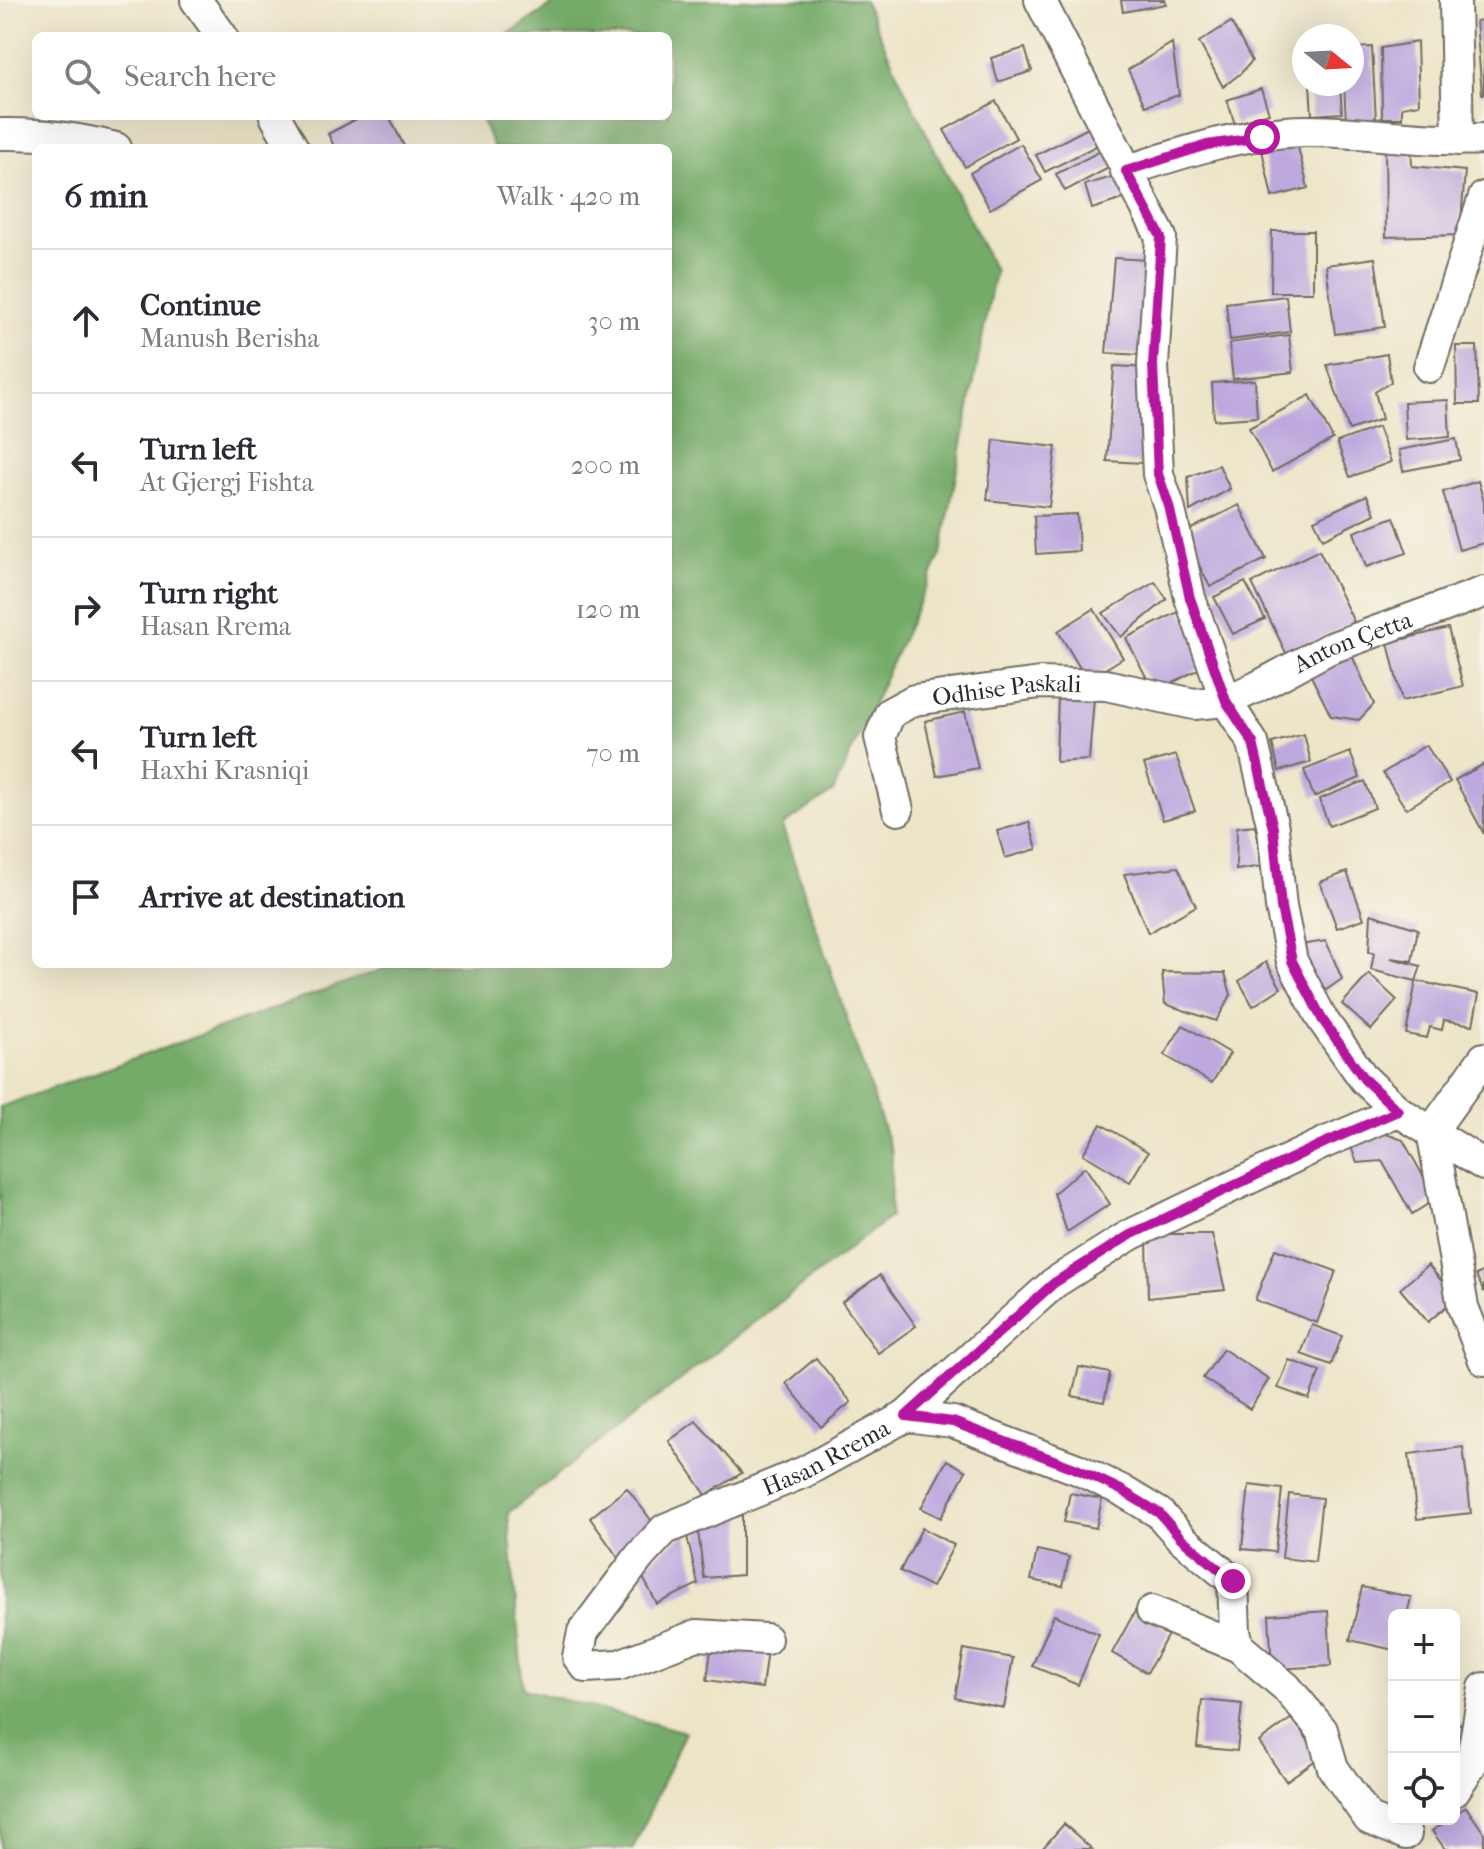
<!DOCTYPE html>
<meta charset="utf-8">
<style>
body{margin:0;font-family:"IM FELL French Canon",serif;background:#f7f7f7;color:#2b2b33}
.controls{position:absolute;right:24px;bottom:24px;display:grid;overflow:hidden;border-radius:12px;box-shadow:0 8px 32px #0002}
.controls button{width:72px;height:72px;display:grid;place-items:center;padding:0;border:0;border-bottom:2px solid #e1e1e2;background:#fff;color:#2b2b33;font:40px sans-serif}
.compass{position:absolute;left:1292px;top:24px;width:72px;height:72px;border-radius:50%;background:#fff;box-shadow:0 8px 32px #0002;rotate:108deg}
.stop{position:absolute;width:24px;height:24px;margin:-18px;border:6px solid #b5179e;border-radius:50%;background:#fff}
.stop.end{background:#b5179e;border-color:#fff;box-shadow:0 2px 8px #0008}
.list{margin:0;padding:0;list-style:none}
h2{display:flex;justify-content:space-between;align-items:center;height:104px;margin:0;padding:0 32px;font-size:34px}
h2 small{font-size:26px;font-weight:400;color:#7c7c81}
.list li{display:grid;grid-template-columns:52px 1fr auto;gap:24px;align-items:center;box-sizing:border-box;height:144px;padding:0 32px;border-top:2px solid #e1e1e2}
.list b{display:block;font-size:30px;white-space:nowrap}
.list p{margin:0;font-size:26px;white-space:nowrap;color:#7c7c81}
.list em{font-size:26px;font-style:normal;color:#7c7c81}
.icon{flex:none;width:44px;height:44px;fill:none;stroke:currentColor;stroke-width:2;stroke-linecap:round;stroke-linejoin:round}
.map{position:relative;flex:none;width:1484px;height:1849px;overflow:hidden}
.search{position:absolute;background:#fff;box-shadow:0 8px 32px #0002;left:32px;top:32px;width:640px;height:88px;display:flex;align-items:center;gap:20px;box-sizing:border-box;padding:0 28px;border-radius:12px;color:#7c7c81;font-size:30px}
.panel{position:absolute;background:#fff;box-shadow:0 8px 32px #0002;left:32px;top:144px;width:640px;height:824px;border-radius:12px}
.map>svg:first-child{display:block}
.forest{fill:#74ab68;stroke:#506b4a;stroke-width:2}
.building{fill:#bda9de}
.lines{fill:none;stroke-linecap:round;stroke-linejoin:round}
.street-casing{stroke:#6f6c62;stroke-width:34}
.street{stroke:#fff;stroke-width:30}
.route{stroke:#b5179e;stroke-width:10}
.labels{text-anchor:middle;stroke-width:6;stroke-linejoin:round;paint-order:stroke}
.street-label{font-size:24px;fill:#2b2b2b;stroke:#f7f3e8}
</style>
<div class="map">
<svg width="1484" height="1849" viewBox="0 0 1484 1849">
<rect width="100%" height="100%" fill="#f7f3e8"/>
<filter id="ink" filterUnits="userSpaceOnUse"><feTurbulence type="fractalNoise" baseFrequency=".0125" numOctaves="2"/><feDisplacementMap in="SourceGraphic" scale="16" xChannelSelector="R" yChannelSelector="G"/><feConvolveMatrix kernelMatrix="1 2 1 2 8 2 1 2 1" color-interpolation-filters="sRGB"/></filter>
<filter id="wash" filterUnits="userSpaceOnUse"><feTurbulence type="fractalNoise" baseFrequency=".006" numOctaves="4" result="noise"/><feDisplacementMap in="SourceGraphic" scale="32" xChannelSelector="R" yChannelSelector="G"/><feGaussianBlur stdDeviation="1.8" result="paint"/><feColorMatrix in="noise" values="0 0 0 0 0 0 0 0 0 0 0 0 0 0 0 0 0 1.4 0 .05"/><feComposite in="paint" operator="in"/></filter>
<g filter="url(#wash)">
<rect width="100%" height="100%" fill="#ede5c8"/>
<path class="forest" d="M560,0H864L904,88L995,271L941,554L833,792L782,826L892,1153L890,1217L508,1513L523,1689L685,1732L633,1849H0V1107L397,964H668V148H494L480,116H668V36H505Z"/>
<g id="blocks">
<g class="building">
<path d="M1121,0H1165L1166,4L1123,12Z"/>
<path d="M1484,20V94H1482L1476,21Z"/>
<path d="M1231,22L1252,61L1241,73L1223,87L1199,42Z"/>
<path d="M1417,42L1419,104L1402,107V118H1382L1381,48Z"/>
<path d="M1172,43L1179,95L1145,106L1128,70Z"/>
<path d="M1372,47L1376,120L1346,122L1344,84H1352V48Z"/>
<path d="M1025,48L1032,71L998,82L991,58Z"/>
<path d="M1310,84H1340L1342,113L1312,115Z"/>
<path d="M1261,89L1269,113L1235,124L1227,100Z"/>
<path d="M996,101L1016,138L965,167L944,130Z"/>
<path d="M362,116H389L405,148H335L328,134Z"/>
<path d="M1092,126L1100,144L1045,172L1036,155Z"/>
<path d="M1296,139L1308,188L1272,197L1262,150Z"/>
<path d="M1021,144L1042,180L990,209L970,173Z"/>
<path d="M1112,145L1120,162L1065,191L1056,174Z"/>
<path d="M1385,146H1411L1412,166L1465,171L1460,235L1386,237Z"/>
<path d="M1119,175L1126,198L1092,209L1085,185Z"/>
<path d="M1272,231H1313V292H1271Z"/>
<path d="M1114,258L1148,260L1142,355L1106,353Z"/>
<path d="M1375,258L1385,327L1335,334L1326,265Z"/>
<path d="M1286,296L1290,332L1230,340L1226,303Z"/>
<path d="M1289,335L1293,372L1233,379L1229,343Z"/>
<path d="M1456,346H1477L1479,404H1457Z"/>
<path d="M1387,354L1391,382L1375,392L1382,419L1349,430L1327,365Z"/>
<path d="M1114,366L1149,368L1142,463L1107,461Z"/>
<path d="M1255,380L1257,417L1214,420L1212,383Z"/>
<path d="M1310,395L1333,439L1272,472L1249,428Z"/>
<path d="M1448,400L1450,437L1406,440L1404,402Z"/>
<path d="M1378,427L1391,462L1350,477L1337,442Z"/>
<path d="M1456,439L1460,460L1403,471L1399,450Z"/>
<path d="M994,440L1056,447L1049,507L987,500Z"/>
<path d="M1219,465L1230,489L1190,511L1188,477Z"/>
<path d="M1478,481L1484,502V543L1459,550L1443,492Z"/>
<path d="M1367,495L1375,514L1323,539L1314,520Z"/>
<path d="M1239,505L1266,559L1210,587L1183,533Z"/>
<path d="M1077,514L1079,551L1036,554L1034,516Z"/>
<path d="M1394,517L1407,553L1366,567L1354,532Z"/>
<path d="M1319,550L1354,622L1287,655L1252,583Z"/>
<path d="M1155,582L1167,599L1121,637L1103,613Z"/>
<path d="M1245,582L1265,619L1233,634L1214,597Z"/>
<path d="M1094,609L1123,658L1087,680L1058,631Z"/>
<path d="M1182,610L1209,664L1154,692L1126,638Z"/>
<path d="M1448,628L1463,686L1402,701L1388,643Z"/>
<path d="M1350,651L1374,704L1359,720L1331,716L1307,668Z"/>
<path d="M1058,695L1094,698L1089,760L1056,762Z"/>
<path d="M965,712L978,768L937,776L925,721Z"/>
<path d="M1304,734L1311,762L1279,771L1272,743Z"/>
<path d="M1426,745L1450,782L1406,809L1383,773Z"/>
<path d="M1350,752L1360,778L1314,797L1304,770Z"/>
<path d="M1176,755L1195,811L1163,820L1144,764Z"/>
<path d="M1484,764V834L1455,780Z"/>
<path d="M1365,781L1375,808L1329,826L1319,799Z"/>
<path d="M1029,822L1037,849L1005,858L997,831Z"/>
<path d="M1255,825L1263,866L1236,870L1237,827Z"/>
<path d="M1178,867L1196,906L1148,933L1124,874Z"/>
<path d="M1347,872L1364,919L1337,928L1320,882Z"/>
<path d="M1371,914L1418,929L1412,961L1391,958L1421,966L1416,981L1371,970L1374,953L1369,952Z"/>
<path d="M1326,941L1342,979L1319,995L1300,945Z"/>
<path d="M1266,962L1281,988L1253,1006L1239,981Z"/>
<path d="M1162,972L1225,973L1231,995L1216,1021L1165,1004Z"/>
<path d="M1369,974L1397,1000L1371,1030L1342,1004Z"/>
<path d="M1416,981L1479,994L1473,1025L1444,1020L1442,1030L1430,1027L1427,1038L1406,1034Z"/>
<path d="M1183,1025L1230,1053L1212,1083L1164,1055Z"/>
<path d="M1101,1124L1148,1152L1130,1182L1083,1154Z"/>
<path d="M1386,1134L1403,1140L1436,1199L1412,1214L1382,1161L1357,1163L1348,1138Z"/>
<path d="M1085,1167L1110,1204L1067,1232L1054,1193Z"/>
<path d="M1147,1234H1212L1225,1290L1148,1298Z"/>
<path d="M1275,1249L1336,1271L1317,1323L1255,1300Z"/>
<path d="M1428,1265L1456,1298L1428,1322L1400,1289Z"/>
<path d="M1484,1271V1292L1476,1275Z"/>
<path d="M880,1275L916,1326L878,1353L842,1302Z"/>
<path d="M1312,1325L1342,1336L1331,1365L1301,1354Z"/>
<path d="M1223,1349L1269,1379L1250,1409L1203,1378Z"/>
<path d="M816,1358L851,1402L821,1427L786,1383Z"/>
<path d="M1289,1360L1320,1371L1309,1399L1278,1388Z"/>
<path d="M1079,1367L1110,1373L1104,1402L1072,1396Z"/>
<path d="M696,1421L742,1473L706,1495L669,1441Z"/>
<path d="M1463,1447L1471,1513L1417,1519L1409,1454Z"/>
<path d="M947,1460L966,1471L941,1518L921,1508Z"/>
<path d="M1249,1485L1282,1489L1275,1552L1242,1549Z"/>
<path d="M627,1488L654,1524L622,1563L590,1518Z"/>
<path d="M1070,1493L1102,1499L1096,1528L1064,1522Z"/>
<path d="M1289,1494L1322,1498L1315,1562L1282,1558Z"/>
<path d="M742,1508V1575L704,1578L697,1524Z"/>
<path d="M922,1528L954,1545L932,1587L900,1571Z"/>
<path d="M686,1532L698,1584L657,1604L639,1570Z"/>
<path d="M1037,1550L1069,1557L1063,1586L1031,1580Z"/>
<path d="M1362,1587L1411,1597L1407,1615H1394V1650L1350,1640Z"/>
<path d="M1135,1611L1170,1631L1147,1673L1112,1653Z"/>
<path d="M1328,1611L1331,1666L1272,1669L1269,1615Z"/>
<path d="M1054,1615L1099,1634L1078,1685L1032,1666Z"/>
<path d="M712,1642L767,1650L762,1688L707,1680Z"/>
<path d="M964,1649L1013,1658L1004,1708L955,1698Z"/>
<path d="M1202,1700L1242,1704L1237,1751L1197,1747Z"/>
<path d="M1292,1718L1320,1757L1286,1781L1259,1742Z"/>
<path d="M1454,1721L1476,1731L1454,1784Z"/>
<path d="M1466,1807L1484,1833V1849H1445L1432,1831L1449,1819H1454V1815Z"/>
<path d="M1064,1824L1092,1849H1042Z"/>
</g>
</g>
</g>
<g filter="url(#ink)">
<use href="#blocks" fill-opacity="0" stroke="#6f6c62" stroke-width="2"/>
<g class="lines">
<defs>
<g id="street">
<path d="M196,0L222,36"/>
<path d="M1040,0L1161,237L1153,365L1158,474L1169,506L1190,598L1226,701L1253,743L1273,828L1281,907L1292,961L1322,1019L1364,1079L1398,1111L1484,1165"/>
<path d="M1455,0L1458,140"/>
<path d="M275,116L293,148"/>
<path d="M0,134C41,133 77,138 116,148"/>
<path d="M1126,171C1184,152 1244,132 1306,131C1365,131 1425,142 1484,139"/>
<path d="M1429,367L1484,197"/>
<path id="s1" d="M898,810L880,737L890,713L914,700L1040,683L1106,685L1194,704L1226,701L1257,687L1328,649L1484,592"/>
<path d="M1432,1131L1463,1307L1484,1360"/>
<path d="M1432,1131L1484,1058"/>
<path d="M906,1416L953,1422L1077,1469L1121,1490L1159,1513L1181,1538L1233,1581L1235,1632L1239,1647L1286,1687L1322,1730L1333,1768L1369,1819L1406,1834"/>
<path d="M1152,1611L1239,1647"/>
<path id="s2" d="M766,1639L697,1635L619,1665L586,1667L578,1657L583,1632L640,1556L665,1529L804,1472L906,1416L1054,1283L1130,1235L1324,1143L1398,1111"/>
<path d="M1454,1791L1471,1765L1484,1688"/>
</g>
</defs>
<use href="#street" class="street-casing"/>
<use href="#street" class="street"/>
</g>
</g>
<g class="lines" filter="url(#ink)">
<path class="route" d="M1233,1581L1181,1538L1159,1513L1121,1490L1077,1469L953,1422L906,1416L1054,1283L1130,1235L1324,1143L1398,1111L1364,1079L1322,1019L1292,961L1281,907L1273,828L1253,743L1226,701L1190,598L1169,506L1158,474L1153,365L1161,237L1126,171L1207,145L1262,137"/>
</g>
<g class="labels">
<g class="street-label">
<text dy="8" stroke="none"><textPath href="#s1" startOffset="584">Anton Çetta</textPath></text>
<text dy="8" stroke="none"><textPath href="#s1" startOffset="222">Odhise Paskali</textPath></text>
<text dy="8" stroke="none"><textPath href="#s2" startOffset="532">Hasan Rrema</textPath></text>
</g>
</g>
</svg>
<div class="controls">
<button>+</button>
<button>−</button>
<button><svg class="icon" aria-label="locate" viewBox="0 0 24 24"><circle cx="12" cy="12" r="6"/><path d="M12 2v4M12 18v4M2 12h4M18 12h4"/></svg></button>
</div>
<svg class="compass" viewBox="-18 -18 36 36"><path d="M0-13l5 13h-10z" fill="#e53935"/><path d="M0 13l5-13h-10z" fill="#7c7c81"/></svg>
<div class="stop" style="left:1262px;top:137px"></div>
<div class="stop end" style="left:1233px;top:1581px"></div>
<div class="search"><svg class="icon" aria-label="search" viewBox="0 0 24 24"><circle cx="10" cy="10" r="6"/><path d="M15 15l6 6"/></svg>Search here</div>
<section class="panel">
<h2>6 min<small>Walk · 420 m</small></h2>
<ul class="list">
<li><svg class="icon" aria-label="ahead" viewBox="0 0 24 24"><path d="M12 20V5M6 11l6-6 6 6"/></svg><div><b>Continue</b><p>Manush Berisha</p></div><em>30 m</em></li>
<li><svg class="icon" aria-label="left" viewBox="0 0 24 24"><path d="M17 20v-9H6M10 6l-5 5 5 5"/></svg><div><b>Turn left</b><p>At Gjergj Fishta</p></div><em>200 m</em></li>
<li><svg class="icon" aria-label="right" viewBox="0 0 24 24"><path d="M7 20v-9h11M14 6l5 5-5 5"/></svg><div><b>Turn right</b><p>Hasan Rrema</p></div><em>120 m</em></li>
<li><svg class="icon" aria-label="left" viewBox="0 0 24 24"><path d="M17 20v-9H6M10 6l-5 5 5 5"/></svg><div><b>Turn left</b><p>Haxhi Krasniqi</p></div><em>70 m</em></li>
<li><svg class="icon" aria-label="arrive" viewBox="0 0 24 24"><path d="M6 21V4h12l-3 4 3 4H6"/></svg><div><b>Arrive at destination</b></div></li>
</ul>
</section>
</div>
